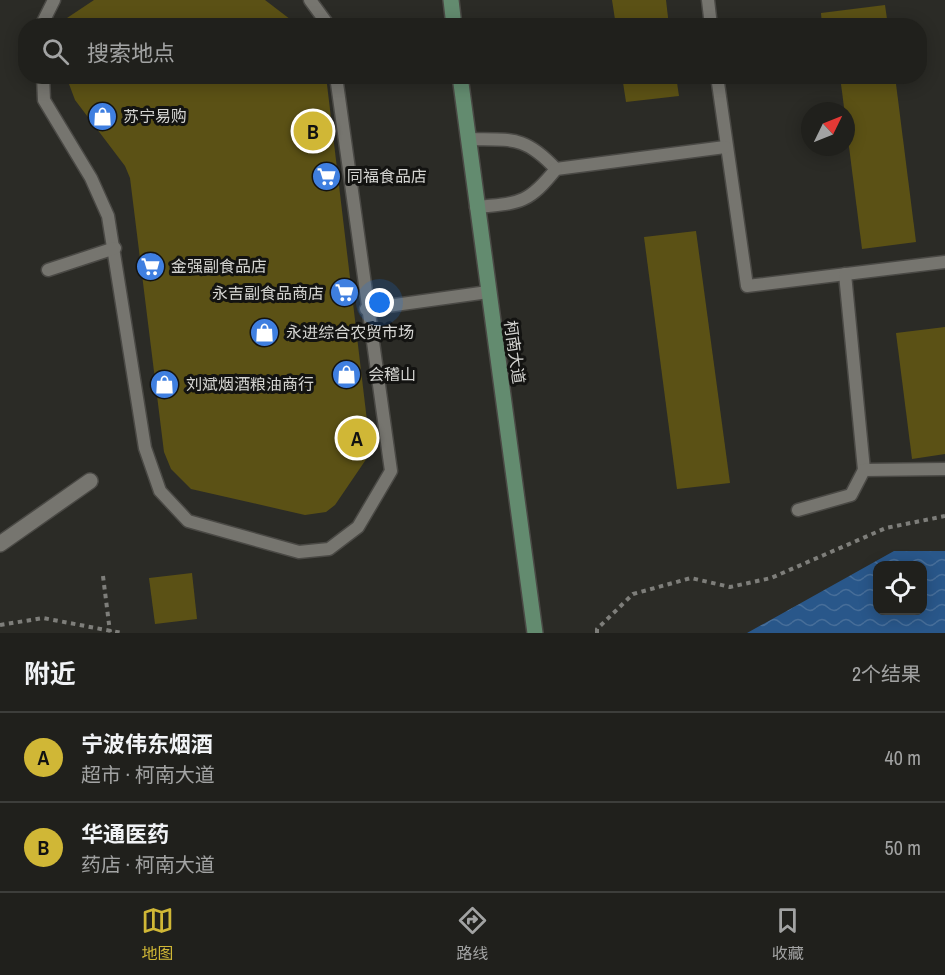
<!DOCTYPE html>
<html lang="zh">
<meta charset="utf-8">
<style>
body{margin:0;font-family:"Archivo Narrow","Noto Sans SC",sans-serif;background:#282825;color:#f1f3f6}
.controls{position:absolute;right:18px;bottom:18px;display:grid;overflow:hidden;border-radius:12px;box-shadow:0 3px 15px #0003}
.controls button{width:54px;height:54px;display:grid;place-items:center;padding:0;border:0;border-bottom:2px solid #3d3e3b;background:#20201c;color:#f1f3f6;font:30px sans-serif}
.compass{position:absolute;left:801px;top:102px;width:54px;height:54px;border-radius:50%;background:#20201c;box-shadow:0 3px 15px #0003;rotate:47deg}
.you{position:absolute;left:380px;top:303px;width:21px;height:21px;margin:-15px;border:4px solid #fff;border-radius:50%;background:#1a73e8;box-shadow:0 0 0 9px #1a73e833}
.badge{display:grid;place-items:center;width:39px;height:39px;border-radius:50%;background:#d0b736;color:#111;font-size:20px;font-weight:700}
.pin{position:absolute;translate:-50% -50%;border:3px solid #fff;box-shadow:0 2px 6px #0006}
.list{margin:0;padding:0;list-style:none}
h2{display:flex;justify-content:space-between;align-items:center;height:78px;margin:0;padding:0 24px;font-size:26px}
h2 small{font-size:20px;font-weight:400;color:#a2a3a3}
.list li{display:grid;grid-template-columns:39px 1fr auto;gap:18px;align-items:center;box-sizing:border-box;height:90px;padding:0 24px;border-top:2px solid #3d3e3b}
.list b{display:block;font-size:22px;white-space:nowrap}
.list p{margin:0;font-size:20px;white-space:nowrap;color:#a2a3a3}
.list em{font-size:20px;font-style:normal;color:#a2a3a3}
.icon{flex:none;width:33px;height:33px;fill:none;stroke:currentColor;stroke-width:2;stroke-linecap:round;stroke-linejoin:round}
.map{position:relative;flex:none;width:945px;height:633px;overflow:hidden}
.search{position:absolute;background:#20201c;box-shadow:0 3px 15px #0003;left:18px;right:18px;top:18px;height:66px;display:flex;align-items:center;gap:15px;box-sizing:border-box;padding:0 21px;border-radius:24px;color:#a2a3a3;font-size:22px}
.sheet{height:258px;background:#20201c}
nav{display:flex;justify-content:space-around;align-items:center;box-sizing:border-box;height:84px;border-top:2px solid #3d3e3b;background:#20201c;font-size:16px;color:#a2a3a3}
nav a{display:grid;justify-items:center;gap:3px}
nav .on{color:#d0b736}
.map>svg:first-child{display:block}
.water{fill:url(#water-waves);fill-rule:evenodd}
.building{fill:#5b5115}
.lines{fill:none;stroke-linecap:round;stroke-linejoin:round}
.service-casing{stroke:#4a4945;stroke-width:15}
.minor-casing{stroke:#4a4945;stroke-width:18}
.secondary-casing{stroke:#4a4945;stroke-width:18}
.path{stroke:#7e7e7a;stroke-width:4;stroke-dasharray:4.5 4.5;stroke-linecap:butt}
.service{stroke:#76756f;stroke-width:12}
.minor{stroke:#76756f;stroke-width:15}
.secondary{stroke:#638b6f;stroke-width:15}
.labels{text-anchor:middle;stroke-width:6;stroke-linejoin:round;paint-order:stroke}
.poi-label{font-size:16px;fill:#d4d4d1;stroke:#131311;text-anchor:start}
.street-label{font-size:16px;fill:#d4d4d1;stroke:#131311}
</style>
<div class="map">
<svg width="945" height="633" viewBox="0 0 945 633">
<defs>
<pattern id="water-waves" width="16" height="10" patternUnits="userSpaceOnUse" patternTransform="scale(1.5)"><rect width="16" height="10" fill="#29578a"/><path d="M0 5q4-4 8 0t8 0" fill="none" stroke="#476e99"/></pattern>
</defs>
<rect width="100%" height="100%" fill="#2b2b26"/>
<path class="water" d="M894,551H945V633H747ZM878,566H922V610H878Z"/>
<g class="building">
<path d="M94,0H265L299,26H55Z"/>
<path d="M612,0H666L669,26H616Z"/>
<path d="M885,5L888,26H822L821,13Z"/>
<path d="M66,76H326L370,446L367,458L335,505L326,512L305,515L191,489L171,469L164,452L130,178L125,166L75,100Z"/>
<path d="M622,76H676L679,96L626,102Z"/>
<path d="M840,76H895L916,242L862,249Z"/>
<path d="M696,231L730,483L677,489L644,237Z"/>
<path d="M945,327V454L912,459L896,333Z"/>
<path d="M192,573L197,619L155,624L149,578Z"/>
</g>
<g class="lines">
<defs>
<g id="service">
<path d="M310,0L329,26"/>
<path d="M708,0L711,26"/>
<path d="M41,26L54,0"/>
<path d="M43,76L44,100L91,178L108,216L145,448L160,491L188,521L299,552L329,549L358,527L391,471L336,76"/>
<path d="M717,76L747,286L945,262"/>
<path d="M468,139C512,140 524,135 556,169L725,147"/>
<path d="M476,207C520,203 528,204 556,169"/>
<path d="M48,270L115,248"/>
<path d="M845,274L864,470"/>
<path d="M366,309L488,292"/>
<path d="M798,510L851,495L864,470L945,469"/>
</g>
<path id="minor" d="M0,544L90,481"/>
<g id="secondary">
<path d="M451,0L454,26"/>
<path d="M460,76L535,633"/>
</g>
</defs>
<use href="#service" class="service-casing"/>
<use href="#minor" class="minor-casing"/>
<use href="#secondary" class="secondary-casing"/>
<g class="path">
<path d="M103,576L110,632"/>
<path d="M0,625L43,618L122,633"/>
<path d="M597,633V629L633,594L691,578L730,587L771,578L886,528L945,516"/>
</g>
<use href="#service" class="service"/>
<use href="#minor" class="minor"/>
<use href="#secondary" class="secondary"/>
</g>
<defs>
<symbol id="shop-disc" viewBox="-11 -11 22 22"><circle r="9.5" fill="#3f7fe0" stroke="#131311"/><path d="M-5-2.5h2.3a2.7 3.5 0 0 1 5.4 0H5L5.5 6h-11ZM-1.5-2.5h3a1.5 2.3 0 0 0-3 0Z" fill="#fff"/></symbol>
<symbol id="supermarket-disc" viewBox="-11 -11 22 22"><circle r="9.5" fill="#3f7fe0" stroke="#131311"/><path d="M-6-5.5h2.5l.6 2H6L4.5 2H-2.5L-4.4-4H-6ZM-1.5 3.2a1.3 1.3 0 1 0 .1 0ZM3 3.2a1.3 1.3 0 1 0 .1 0Z" fill="#fff"/></symbol>
</defs>
<g fill-rule="evenodd">
<use href="#shop-disc" x="86" y="100" width="33" height="33"/>
<use href="#supermarket-disc" x="310" y="160" width="33" height="33"/>
<use href="#supermarket-disc" x="134" y="250" width="33" height="33"/>
<use href="#supermarket-disc" x="328" y="276" width="33" height="33"/>
<use href="#shop-disc" x="248" y="316" width="33" height="33"/>
<use href="#shop-disc" x="330" y="358" width="33" height="33"/>
<use href="#shop-disc" x="148" y="368" width="33" height="33"/>
</g>
<g class="labels">
<g class="poi-label">
<text x="123" y="122">苏宁易购</text>
<text x="347" y="182">同福食品店</text>
<text x="171" y="272">金强副食品店</text>
<text x="324" y="299" text-anchor="end">永吉副食品商店</text>
<text x="286" y="338">永进综合农贸市场</text>
<text x="368" y="380">会稽山</text>
<text x="186" y="390">刘斌烟酒粮油商行</text>
</g>
<g class="street-label">
<text transform="translate(515 352) rotate(82)" y="6">柯南大道</text>
</g>
</g>
</svg>
<div class="controls">
<button><svg class="icon" aria-label="locate" viewBox="0 0 24 24"><circle cx="12" cy="12" r="6"/><path d="M12 2v4M12 18v4M2 12h4M18 12h4"/></svg></button>
</div>
<svg class="compass" viewBox="-18 -18 36 36"><path d="M0-13l5 13h-10z" fill="#e53935"/><path d="M0 13l5-13h-10z" fill="#a2a3a3"/></svg>
<div class="you"></div>
<div class="pin badge" style="left:357px;top:438px">A</div>
<div class="pin badge" style="left:313px;top:131px">B</div>
<div class="search"><svg class="icon" aria-label="search" viewBox="0 0 24 24"><circle cx="10" cy="10" r="6"/><path d="M15 15l6 6"/></svg>搜索地点</div>
</div>
<section class="sheet">
<h2>附近<small>2个结果</small></h2>
<ul class="list">
<li><span class="badge">A</span><div><b>宁波伟东烟酒</b><p>超市 · 柯南大道</p></div><em>40 m</em></li>
<li><span class="badge">B</span><div><b>华通医药</b><p>药店 · 柯南大道</p></div><em>50 m</em></li>
</ul>
</section>
<nav>
<a class="on"><svg class="icon" aria-label="map" viewBox="0 0 24 24"><path d="M3 6l6-2 6 2 6-2v14l-6 2-6-2-6 2zM9 4v14M15 6v14"/></svg>地图</a>
<a><svg class="icon" aria-label="directions" viewBox="0 0 24 24"><path d="M12 3l9 9-9 9-9-9zM9 14v-3h6M13 9l2 2-2 2"/></svg>路线</a>
<a><svg class="icon" aria-label="saved" viewBox="0 0 24 24"><path d="M7 4h10v16l-5-4-5 4z"/></svg>收藏</a>
</nav>
